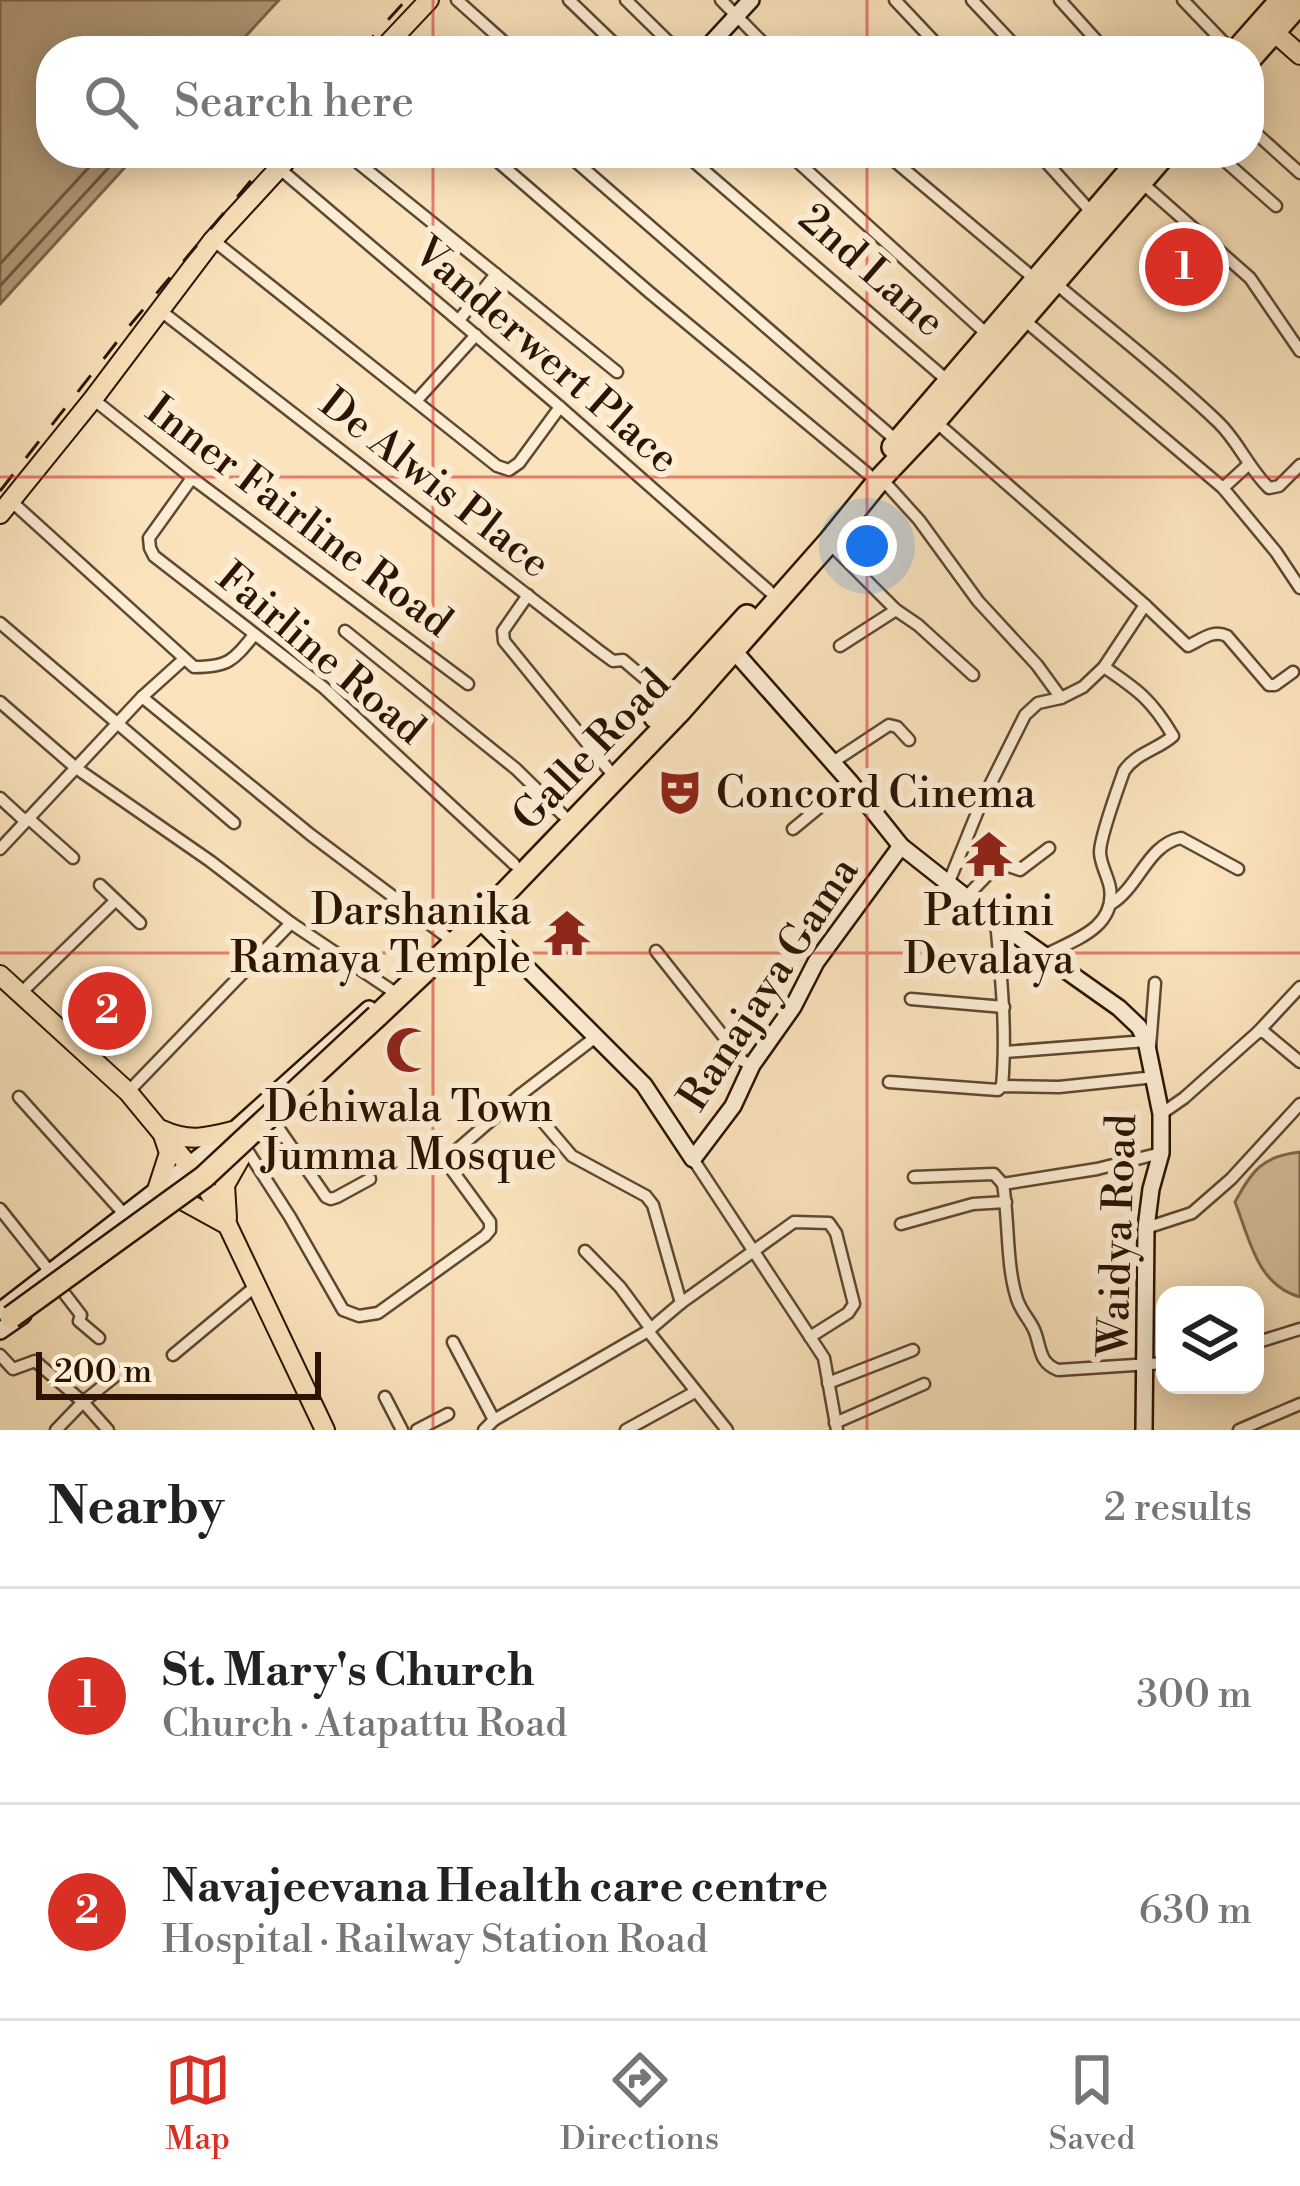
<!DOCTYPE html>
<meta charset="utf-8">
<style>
body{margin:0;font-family:"Libre Bodoni",serif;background:#f2f2f2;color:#222}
.controls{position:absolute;right:36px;bottom:36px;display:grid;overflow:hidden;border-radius:24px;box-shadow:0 6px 30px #0003}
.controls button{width:108px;height:108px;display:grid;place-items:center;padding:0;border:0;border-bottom:3px solid #e0e0e0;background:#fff;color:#222;font:60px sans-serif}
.scale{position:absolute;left:36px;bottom:30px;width:285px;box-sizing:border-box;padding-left:12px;border:6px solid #2c1302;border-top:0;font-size:33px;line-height:42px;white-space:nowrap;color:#2c1302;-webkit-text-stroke:9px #fcedd4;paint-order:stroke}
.you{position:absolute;left:867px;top:546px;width:42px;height:42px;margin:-30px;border:9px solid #fff;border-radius:50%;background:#1a73e8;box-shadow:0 0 0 18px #1a73e833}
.badge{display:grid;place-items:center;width:78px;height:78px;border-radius:50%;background:#d93025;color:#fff;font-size:39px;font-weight:700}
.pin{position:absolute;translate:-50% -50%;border:6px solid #fff;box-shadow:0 3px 12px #0006}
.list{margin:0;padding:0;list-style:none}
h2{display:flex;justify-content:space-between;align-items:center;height:156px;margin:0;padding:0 48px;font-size:51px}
h2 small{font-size:39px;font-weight:400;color:#767676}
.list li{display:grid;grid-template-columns:78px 1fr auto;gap:36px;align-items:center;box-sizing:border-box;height:216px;padding:0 48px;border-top:3px solid #e0e0e0}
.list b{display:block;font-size:45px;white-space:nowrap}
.list p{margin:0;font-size:39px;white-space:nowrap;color:#767676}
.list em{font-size:39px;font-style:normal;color:#767676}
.icon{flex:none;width:66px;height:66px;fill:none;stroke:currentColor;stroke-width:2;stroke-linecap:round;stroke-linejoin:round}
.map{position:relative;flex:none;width:1300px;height:1430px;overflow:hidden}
.search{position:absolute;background:#fff;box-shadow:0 6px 30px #0003;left:36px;right:36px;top:36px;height:132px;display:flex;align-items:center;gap:30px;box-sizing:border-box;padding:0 42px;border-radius:48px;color:#767676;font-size:45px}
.sheet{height:588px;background:#fff}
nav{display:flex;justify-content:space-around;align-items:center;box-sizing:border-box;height:168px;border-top:3px solid #e0e0e0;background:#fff;font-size:33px;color:#767676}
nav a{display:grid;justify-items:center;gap:6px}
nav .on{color:#d93025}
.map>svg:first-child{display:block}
.green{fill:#d8c09d;stroke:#826a50;stroke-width:3}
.water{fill:#b59d7d;stroke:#7e664c;stroke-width:3}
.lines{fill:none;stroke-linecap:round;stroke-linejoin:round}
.shore{stroke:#705840;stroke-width:3}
.street-casing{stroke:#604731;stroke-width:15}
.secondary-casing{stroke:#2c1302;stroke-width:20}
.primary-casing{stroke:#2c1302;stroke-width:22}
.highway-casing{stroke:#2c1302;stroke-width:26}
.street{stroke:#fcedd4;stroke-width:10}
.secondary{stroke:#fcedd4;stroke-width:15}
.primary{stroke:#fbe4bd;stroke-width:18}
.highway{stroke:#fbe4bd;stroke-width:21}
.rail{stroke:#2c1302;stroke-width:3;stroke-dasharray:21 21;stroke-linecap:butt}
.highway-bridge-casing{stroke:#2c1302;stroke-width:26;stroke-linecap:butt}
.highway-bridge{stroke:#fbe4bd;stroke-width:21}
.grid{fill:none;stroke:#d62828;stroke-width:3;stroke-opacity:0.55}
.labels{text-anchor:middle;stroke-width:12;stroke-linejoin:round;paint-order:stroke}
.street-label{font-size:42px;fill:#2c1302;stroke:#fcedd4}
.poi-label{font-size:42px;fill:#2c1302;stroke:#fcedd4}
</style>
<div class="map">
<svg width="1300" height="1430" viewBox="0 0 1300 1430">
<rect width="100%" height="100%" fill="#fbe4bd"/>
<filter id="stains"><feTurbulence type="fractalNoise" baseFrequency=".00167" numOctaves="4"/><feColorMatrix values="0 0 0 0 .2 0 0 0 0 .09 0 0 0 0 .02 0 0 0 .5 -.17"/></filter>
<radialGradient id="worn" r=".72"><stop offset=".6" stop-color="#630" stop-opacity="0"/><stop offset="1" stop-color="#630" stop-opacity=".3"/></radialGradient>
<path class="green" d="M1300,1152V1297C1257,1285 1250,1240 1235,1202C1252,1171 1262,1156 1300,1152Z"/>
<path class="water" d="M0,0H279L232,51H51V153H138L0,304Z"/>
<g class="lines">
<g class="shore">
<path d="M0,264L102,153"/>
<path d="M0,286L122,153"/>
</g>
<defs>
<g id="street">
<path d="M457,0L514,51"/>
<path d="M569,0L622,51"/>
<path d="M626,0L678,51"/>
<path d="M721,0L771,51"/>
<path d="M895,0L943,51"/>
<path d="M972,0L1020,51"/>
<path d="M1060,0L1106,51"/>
<path d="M1183,0L1232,51"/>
<path d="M1249,127L1300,173"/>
<path d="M346,153L617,372"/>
<path d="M488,153L649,292L868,474"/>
<path d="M566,153L897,441"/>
<path d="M684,153L948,381"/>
<path d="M788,153L989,336"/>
<path d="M885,153L1036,280"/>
<path d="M1038,153L1093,214"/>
<path d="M1113,153L1141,182L1250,278L1300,351"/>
<path d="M1216,153L1276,206"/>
<path d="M280,169L560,407L769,591"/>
<path d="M213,240L497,466L509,470L519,463L560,407"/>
<path d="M1054,282C1108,328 1166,372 1218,422C1239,442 1248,468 1269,488L1279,486L1300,465"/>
<path d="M161,311L598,650L613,661L623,660L670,700"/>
<path d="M1023,319L1223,488L1276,552L1300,588"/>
<path d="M459,320L496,274"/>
<path d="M93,399L192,478L468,684"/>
<path d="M417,400L476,335"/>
<path d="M936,422L1145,605L1104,667L1083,687L1061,698L1038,703L1025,715L981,803L948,884"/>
<path d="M192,478L149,538L150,548L154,556L323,687L514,864"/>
<path d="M881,478L919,520L978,601L1037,665L1061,698"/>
<path d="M1223,488L1248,465"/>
<path d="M11,501L194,667C228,667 233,661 254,635"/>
<path d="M830,544L896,610L918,625L973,675"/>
<path d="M528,595L503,631L504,641L608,769"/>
<path d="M1145,605L1188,646C1201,640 1213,629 1227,636L1269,685H1275L1293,672"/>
<path d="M0,623L234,823"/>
<path d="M345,631L516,769L563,815"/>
<path d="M840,646L896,610"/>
<path d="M142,697L311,835L447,937"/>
<path d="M0,702L76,768L210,861L291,923L391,990"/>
<path d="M833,762L889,725L897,727L909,740"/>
<path d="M0,798L25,821"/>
<path d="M28,818L73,858"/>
<path d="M793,829L850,782"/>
<path d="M0,849L142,697L183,660"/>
<path d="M100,885L140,923"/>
<path d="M965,898L999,863L1020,870L1049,848"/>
<path d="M1111,904C1140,886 1147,845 1181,838L1238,869"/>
<path d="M996,921C1001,976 1007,1031 1002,1086"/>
<path d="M656,951L743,1061L752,1065"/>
<path d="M1045,955C1074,940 1116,928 1110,888C1108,876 1100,864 1100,852C1100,837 1118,788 1124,771C1136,753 1157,750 1173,736C1152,700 1138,690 1104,667"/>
<path d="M22,992L115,901"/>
<path d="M911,999L1004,1007"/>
<path d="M1258,1032H1264L1300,1062"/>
<path d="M1150,1047L1155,983"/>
<path d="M1005,1052L1146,1041"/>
<path d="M889,1082L998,1090L1002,1086L1059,1087L1155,1077"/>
<path d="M128,1092L291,923"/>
<path d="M520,1095L572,1156L646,1196L653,1205L681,1303"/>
<path d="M19,1097L125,1215"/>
<path d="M1161,1114L1184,1098L1258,1032L1300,987"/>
<path d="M275,1123L326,1197L331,1199L337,1197L370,1179"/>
<path d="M247,1150L290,1217L343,1310L359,1316L378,1313L485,1236L490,1230V1222L449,1166L451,1155L520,1095L597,1036"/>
<path d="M693,1159L824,1358L837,1430"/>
<path d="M914,1177L994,1174L1003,1184L1097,1169L1161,1153"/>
<path d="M1003,1184C1009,1220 1006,1265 1017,1299C1022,1314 1030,1319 1035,1332C1041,1348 1039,1363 1058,1370L1165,1363"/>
<path d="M0,1209L50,1272"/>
<path d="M901,1224L973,1204L1006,1202"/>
<path d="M1146,1228L1192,1213L1231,1179L1300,1104"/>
<path d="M585,1251L620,1287L651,1329"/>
<path d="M61,1289L81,1315L79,1321L99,1338"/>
<path d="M648,1331L727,1430"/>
<path d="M453,1342L494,1420"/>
<path d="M1255,1343L1300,1329"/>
<path d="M0,1355L13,1369L35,1361L83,1402L119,1373"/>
<path d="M173,1355L257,1285"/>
<path d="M828,1383L913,1350"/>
<path d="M385,1397L402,1430"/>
<path d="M835,1423L924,1384"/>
<path d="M56,1430L83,1402L108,1430"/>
<path d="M417,1430L448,1414"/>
<path d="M484,1430L494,1420L648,1331L681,1303L794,1222L829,1223L836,1233L854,1304L848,1313L810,1337"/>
<path d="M626,1430L695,1392"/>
<path d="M1239,1430L1300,1404"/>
</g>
<g id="secondary">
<path d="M704,51L751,0"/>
<path d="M727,643L850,782L901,846L996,921L1119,1008L1139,1027L1146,1041L1161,1114V1153L1151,1189L1146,1228L1144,1430"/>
<path d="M479,920L644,1085L693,1159L733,1106L752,1065L793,1007L816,962L901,846"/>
<path d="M0,1311L233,1131L369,1009"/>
<path d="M0,1331L23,1315"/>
</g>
<g id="primary">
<path d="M1274,32L1300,55"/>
<path d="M381,51L429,0"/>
<path d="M0,514L93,399L213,240L293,153"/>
<path d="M0,975L128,1092L205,1185L228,1226L325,1430"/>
<path d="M162,1130C188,1142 206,1138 233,1131"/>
<path d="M157,1190L169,1153L163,1135"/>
<path d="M184,1201L224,1223"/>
<path d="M227,1218L225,1185L242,1155"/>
</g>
<g id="highway">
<path d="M1236,51L1281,0"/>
<path d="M1249,60L1300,3"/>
<path d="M893,447L1145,153"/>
<path d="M655,717L747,616"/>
<path d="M377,1016L479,920L680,711L829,542L881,478L935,421L1166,153"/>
</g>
</defs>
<use href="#street" class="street-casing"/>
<use href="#secondary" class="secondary-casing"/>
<use href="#primary" class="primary-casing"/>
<use href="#highway" class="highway-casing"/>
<use href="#street" class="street"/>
<use href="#secondary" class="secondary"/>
<use href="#primary" class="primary"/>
<use href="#highway" class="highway"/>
<g class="rail">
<path d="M360,51L406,0"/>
<path d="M0,491L131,324L274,153"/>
</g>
<defs>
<path id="highway-bridge" d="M11,1317L204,1177L377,1016"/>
</defs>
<use href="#highway-bridge" class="highway-bridge-casing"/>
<use href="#highway-bridge" class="highway-bridge"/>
</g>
<path class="grid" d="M433,0V51M867,0V51M433,153V1430M867,153V1430M0,477H1300M0,953H1300"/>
<defs>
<symbol id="theatre-bare" viewBox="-9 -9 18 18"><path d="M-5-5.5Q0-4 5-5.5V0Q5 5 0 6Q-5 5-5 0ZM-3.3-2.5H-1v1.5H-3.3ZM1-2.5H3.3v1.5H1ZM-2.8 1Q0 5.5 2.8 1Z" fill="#8f2418" stroke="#fcedd4" stroke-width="2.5" paint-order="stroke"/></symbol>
<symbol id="temple-bare" viewBox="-9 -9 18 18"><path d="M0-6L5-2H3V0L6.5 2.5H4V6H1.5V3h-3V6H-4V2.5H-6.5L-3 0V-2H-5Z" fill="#8f2418" stroke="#fcedd4" stroke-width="2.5" paint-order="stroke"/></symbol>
<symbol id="mosque-bare" viewBox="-9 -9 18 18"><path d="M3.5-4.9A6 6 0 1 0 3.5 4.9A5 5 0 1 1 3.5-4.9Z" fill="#8f2418" stroke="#fcedd4" stroke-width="2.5" paint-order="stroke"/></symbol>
</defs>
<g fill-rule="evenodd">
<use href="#theatre-bare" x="647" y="759" width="66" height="66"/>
<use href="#temple-bare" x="956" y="821" width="66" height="66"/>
<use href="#temple-bare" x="534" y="900" width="66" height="66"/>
<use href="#mosque-bare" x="376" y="1017" width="66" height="66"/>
</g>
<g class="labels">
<g class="street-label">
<text transform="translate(873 269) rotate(41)" y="15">2nd Lane</text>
<text transform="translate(547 354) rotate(41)" y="15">Vanderwert Place</text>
<text transform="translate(436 482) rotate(38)" y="15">De Alwis Place</text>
<text transform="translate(300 515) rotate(37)" y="15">Inner Fairline Road</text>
<text transform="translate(322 652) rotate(40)" y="15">Fairline Road</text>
<text transform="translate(590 749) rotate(-46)" y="15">Galle Road</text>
<text transform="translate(767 983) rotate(-57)" y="15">Ranajaya Gama</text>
<text transform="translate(1116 1235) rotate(-88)" y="15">Waidya Road</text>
</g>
<g class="poi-label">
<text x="716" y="807" text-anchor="start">Concord Cinema</text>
<text x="531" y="924" text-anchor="end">Darshanika<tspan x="531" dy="48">Ramaya Temple</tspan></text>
<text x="989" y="925">Pattini<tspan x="989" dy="48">Devalaya</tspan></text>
<text x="409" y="1121">Dehiwala Town<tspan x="409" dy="48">Jumma Mosque</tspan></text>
</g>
</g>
<rect width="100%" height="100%" filter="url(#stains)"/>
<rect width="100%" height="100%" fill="url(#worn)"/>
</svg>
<div class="controls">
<button><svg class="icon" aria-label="layers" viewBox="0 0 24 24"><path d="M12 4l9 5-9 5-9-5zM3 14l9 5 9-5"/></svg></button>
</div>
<div class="scale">200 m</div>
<div class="you"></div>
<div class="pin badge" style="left:1184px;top:267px">1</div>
<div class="pin badge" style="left:107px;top:1011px">2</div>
<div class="search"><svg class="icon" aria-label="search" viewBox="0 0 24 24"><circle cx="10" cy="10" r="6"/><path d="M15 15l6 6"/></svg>Search here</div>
</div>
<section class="sheet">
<h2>Nearby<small>2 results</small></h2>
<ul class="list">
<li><span class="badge">1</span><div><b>St. Mary's Church</b><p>Church · Atapattu Road</p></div><em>300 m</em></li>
<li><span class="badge">2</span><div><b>Navajeevana Health care centre</b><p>Hospital · Railway Station Road</p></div><em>630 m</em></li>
</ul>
</section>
<nav>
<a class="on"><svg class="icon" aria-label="map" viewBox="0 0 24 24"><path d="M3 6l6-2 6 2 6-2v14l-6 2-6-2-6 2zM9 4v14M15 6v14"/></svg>Map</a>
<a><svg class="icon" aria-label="directions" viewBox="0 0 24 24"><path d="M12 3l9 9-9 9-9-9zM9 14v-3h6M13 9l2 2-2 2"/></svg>Directions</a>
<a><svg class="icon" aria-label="saved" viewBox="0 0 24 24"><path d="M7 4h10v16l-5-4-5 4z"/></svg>Saved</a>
</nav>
